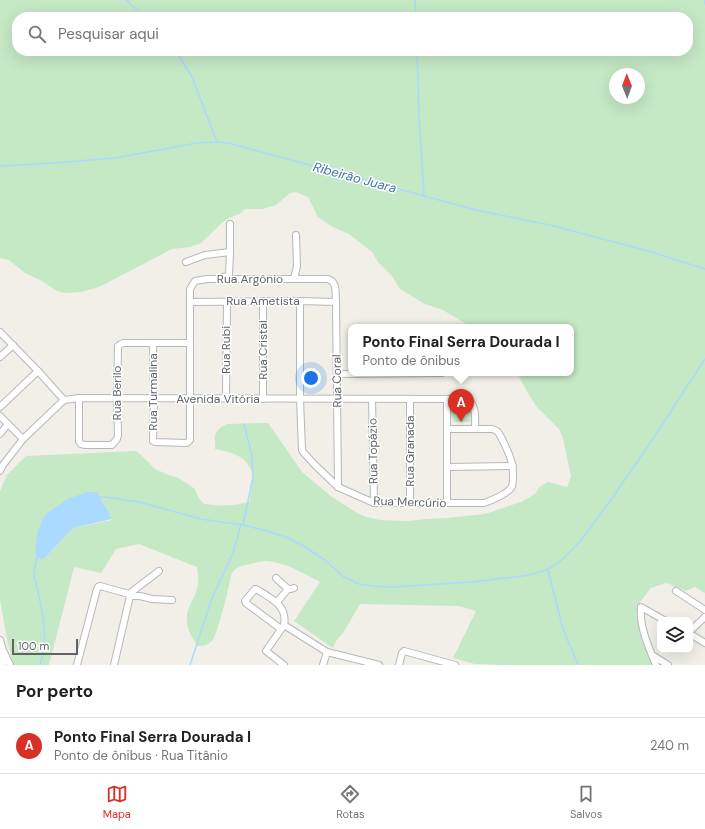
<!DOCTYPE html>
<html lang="pt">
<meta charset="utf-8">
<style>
body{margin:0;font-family:"DM Sans",sans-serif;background:#f2f2f2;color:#202124}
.controls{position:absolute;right:12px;bottom:12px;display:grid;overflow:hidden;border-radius:8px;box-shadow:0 4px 16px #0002}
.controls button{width:36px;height:36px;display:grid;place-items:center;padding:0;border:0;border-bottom:1px solid #e0e0e0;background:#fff;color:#202124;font:20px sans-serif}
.compass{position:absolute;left:609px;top:68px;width:36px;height:36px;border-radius:50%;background:#fff;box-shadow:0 4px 16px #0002;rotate:359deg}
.scale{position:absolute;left:12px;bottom:10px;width:66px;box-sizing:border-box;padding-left:4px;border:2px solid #5f6368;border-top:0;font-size:11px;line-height:14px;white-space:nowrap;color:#5f6368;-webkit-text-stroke:3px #fff;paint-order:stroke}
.you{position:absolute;left:311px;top:378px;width:14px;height:14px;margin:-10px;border:3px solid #fff;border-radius:50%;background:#1a73e8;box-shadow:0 0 0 6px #1a73e833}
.badge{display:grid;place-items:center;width:26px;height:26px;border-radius:50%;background:#d93025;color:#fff;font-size:13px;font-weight:700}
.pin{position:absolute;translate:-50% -33px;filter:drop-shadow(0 1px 2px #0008)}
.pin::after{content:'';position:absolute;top:21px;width:14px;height:12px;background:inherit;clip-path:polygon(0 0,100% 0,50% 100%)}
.popup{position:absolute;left:348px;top:324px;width:226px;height:52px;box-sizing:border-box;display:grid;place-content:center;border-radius:8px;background:#fff;filter:drop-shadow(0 1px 3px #0005);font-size:13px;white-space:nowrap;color:#757577}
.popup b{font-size:15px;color:#202124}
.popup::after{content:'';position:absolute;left:50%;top:100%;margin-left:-8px;border:8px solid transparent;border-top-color:#fff}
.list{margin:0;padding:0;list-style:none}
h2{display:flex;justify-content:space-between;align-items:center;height:52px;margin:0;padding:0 16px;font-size:17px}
h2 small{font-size:13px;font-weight:400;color:#757577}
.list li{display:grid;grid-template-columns:26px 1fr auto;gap:12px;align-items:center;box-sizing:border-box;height:56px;padding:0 16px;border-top:1px solid #e0e0e0}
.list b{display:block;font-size:15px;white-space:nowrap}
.list p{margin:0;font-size:13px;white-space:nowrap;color:#757577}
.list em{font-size:13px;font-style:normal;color:#757577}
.icon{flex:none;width:22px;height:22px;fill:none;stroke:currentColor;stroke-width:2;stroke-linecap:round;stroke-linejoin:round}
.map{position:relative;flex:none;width:705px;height:665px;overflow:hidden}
.search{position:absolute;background:#fff;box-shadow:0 4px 16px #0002;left:12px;right:12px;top:12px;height:44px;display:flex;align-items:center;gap:10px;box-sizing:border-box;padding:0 14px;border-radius:16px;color:#757577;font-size:15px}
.sheet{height:108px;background:#fff}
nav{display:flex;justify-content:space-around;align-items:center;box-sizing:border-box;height:56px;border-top:1px solid #e0e0e0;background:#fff;font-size:11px;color:#757577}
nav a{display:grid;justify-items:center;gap:2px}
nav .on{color:#d93025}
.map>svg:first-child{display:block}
.green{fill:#c5e8c5;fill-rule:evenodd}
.water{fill:#aadaff}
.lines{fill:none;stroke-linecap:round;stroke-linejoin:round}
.stream{stroke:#aadaff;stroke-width:1.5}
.minor-casing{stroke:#b5b8bc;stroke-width:8}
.minor{stroke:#fff;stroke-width:6}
.labels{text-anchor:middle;stroke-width:3;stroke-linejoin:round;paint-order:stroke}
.street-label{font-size:12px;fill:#5f6368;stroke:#fff}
.water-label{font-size:13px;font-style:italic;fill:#4174aa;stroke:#fff}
</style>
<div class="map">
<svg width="705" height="665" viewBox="0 0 705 665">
<rect width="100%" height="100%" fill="#f1efe8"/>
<g class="green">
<path d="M0,0H705V593L695,587L685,591L683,589L676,588L670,584L666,583L651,588L640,602L636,616L650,649L656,665H506L475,664L453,658L476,611L459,606L360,604L343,633L336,641L333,648L294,621L320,582C303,573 285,562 266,561C261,561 255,563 250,564C243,565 236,567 232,573C230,577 230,581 229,585C227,595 217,635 212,641C208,645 203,646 198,646C190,636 184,623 188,610C190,603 195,597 197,589C199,582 198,574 197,567L139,544L116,549L101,573L74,567L49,665H15L13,663L8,644L0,600V491L7,475L26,456L136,451L141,455L155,469L171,476L177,477L195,489L198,497L204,504C220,506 234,507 250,501C250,492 252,484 253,476C253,473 252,473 251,470C245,455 230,452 215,449V436L217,431L220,428L227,424L268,423L302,472L332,497L359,514L367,517L380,520L408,521L426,519L446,518L485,514L521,502L530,497L536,493L537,490L542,485L548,482L567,487L571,476L563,438L559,429L537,407L529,395L517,373H571V327H469L466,324L443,310L425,304L400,289L392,276L378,262L372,252L349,234L331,226L318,217L308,197L296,192L290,193L276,205L262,209H245L241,213L229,218L223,222L201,243L190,247L172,249L99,287L81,292L66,293L57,291L42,281L25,273L9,260L0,258ZM17,17H688V51H17ZM615,74H639V98H615ZM97,492L112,520L73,528L51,551L45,558L35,552Z"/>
<path d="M460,399L469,405L472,414L470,422H454C449,415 450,408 453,401Z"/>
</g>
<path class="water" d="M87,492H97L112,519L73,528L51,551L45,558L43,559L38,558L35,552L38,530L47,513L68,499Z"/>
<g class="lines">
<g class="stream">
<path d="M126,0L145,17"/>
<path d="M415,0L416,17"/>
<path d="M704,0L705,4"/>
<path d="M176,51L192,77L217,142"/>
<path d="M417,51L419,115L424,195"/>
<path d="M0,166L54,163L115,158L197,143L217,142L228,143L476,210L554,226L648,251L705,269"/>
<path d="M99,497H105L139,502L201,519L243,525L268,531L288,538L302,545L325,560L344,577L359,584L374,586L392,587L472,582L530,575L548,569L558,563L566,556L579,543L613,497L654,437L705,359"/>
<path d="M42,523V519L45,517"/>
<path d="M243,525L253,477L252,456L244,424"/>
<path d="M37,555L34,572V575C41,604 50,636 40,665"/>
<path d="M548,570L563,629L578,665"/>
<path d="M190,665L212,598L233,553L241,524"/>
</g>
<defs>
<g id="minor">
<path d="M186,262L205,255L230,252"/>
<path d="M223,277L228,276L229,275L230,252V224"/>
<path d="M294,279L297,266L296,235"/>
<path d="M263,301V399"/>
<path d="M300,301V399L302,450L303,452L315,465L338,487L374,503H484C490,501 507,494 511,488C514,484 513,469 512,464C511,457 502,438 498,432C496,430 495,430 492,429H447"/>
<path d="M190,302L300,301L336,302"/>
<path d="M0,332L38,371L64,400"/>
<path d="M153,343L154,398L153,441L155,442L187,443L190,440V289L195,281L207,279H328C338,283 335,292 336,302L338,487"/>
<path d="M0,357L13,345"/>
<path d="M337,374L442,373"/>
<path d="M79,398V441L81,444L85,445H112L117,439L118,435L117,398L118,346L121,344L123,343H190"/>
<path d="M226,398L227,302"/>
<path d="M372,399L374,503"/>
<path d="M410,399V502"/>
<path d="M447,399V503"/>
<path d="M0,407L38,371"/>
<path d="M0,416L23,439"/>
<path d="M0,434L8,424"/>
<path d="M448,467L513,466"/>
<path d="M0,471L3,465L23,439L64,400L79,398L468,399C477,407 475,418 475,429"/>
<path d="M276,578L288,589"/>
<path d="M676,591L705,610"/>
<path d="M129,594L159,571"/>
<path d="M130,596H140L152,599L172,600"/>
<path d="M277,602L288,589H291L294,588"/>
<path d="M284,625L327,652L379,665"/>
<path d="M281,629L246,603L245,601L255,589H256C270,598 288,605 284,625L266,651L284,665"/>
<path d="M690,631L705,617"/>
<path d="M690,634L705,643"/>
<path d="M0,640L3,650L10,665"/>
<path d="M3,652V665"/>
<path d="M652,655L668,665"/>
<path d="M77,665L97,589L98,587L100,586L129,594L130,596L114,665"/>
<path d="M323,665L327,652"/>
<path d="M399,665L402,653L404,651L455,665"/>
<path d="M656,665C649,648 639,626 641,607L664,620"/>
</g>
</defs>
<use href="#minor" class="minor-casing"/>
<use href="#minor" class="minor"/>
</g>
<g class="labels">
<g class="street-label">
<text x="250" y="283">Rua Argônio</text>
<text x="263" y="305">Rua Ametista</text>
<text transform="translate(226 350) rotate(-90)" y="4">Rua Rubi</text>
<text transform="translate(263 350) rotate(-90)" y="4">Rua Cristal</text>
<text transform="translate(337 381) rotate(-91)" y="4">Rua Coral</text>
<text transform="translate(153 392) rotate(-90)" y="4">Rua Turmalina</text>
<text transform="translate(117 393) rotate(-90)" y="4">Rua Berilo</text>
<text x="218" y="403">Avenida Vitória</text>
<text transform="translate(373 451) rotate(-91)" y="4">Rua Topázio</text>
<text transform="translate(410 451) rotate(-90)" y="4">Rua Granada</text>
<text transform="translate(410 502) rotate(2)" y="4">Rua Mercúrio</text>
</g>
<g class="water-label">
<text transform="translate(355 177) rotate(15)" y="5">Ribeirão Juara</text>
</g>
</g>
</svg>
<div class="controls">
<button><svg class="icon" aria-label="layers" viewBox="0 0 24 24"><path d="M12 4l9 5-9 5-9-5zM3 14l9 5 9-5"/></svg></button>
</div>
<svg class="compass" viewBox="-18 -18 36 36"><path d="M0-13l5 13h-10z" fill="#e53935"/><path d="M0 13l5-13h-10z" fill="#757577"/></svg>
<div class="scale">100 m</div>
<div class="you"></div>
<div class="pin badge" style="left:461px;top:422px">A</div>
<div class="popup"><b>Ponto Final Serra Dourada I</b>Ponto de ônibus</div>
<div class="search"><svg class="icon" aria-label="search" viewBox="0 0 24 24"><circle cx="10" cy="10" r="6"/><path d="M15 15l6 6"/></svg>Pesquisar aqui</div>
</div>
<section class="sheet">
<h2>Por perto<small></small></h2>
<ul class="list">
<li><span class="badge">A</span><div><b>Ponto Final Serra Dourada I</b><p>Ponto de ônibus · Rua Titânio</p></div><em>240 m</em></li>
</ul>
</section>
<nav>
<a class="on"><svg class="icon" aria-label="map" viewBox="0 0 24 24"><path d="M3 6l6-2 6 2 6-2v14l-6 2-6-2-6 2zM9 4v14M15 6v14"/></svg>Mapa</a>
<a><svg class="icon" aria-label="directions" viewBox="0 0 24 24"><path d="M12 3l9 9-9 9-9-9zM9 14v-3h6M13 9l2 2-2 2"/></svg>Rotas</a>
<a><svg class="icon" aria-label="saved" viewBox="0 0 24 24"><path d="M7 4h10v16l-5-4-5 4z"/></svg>Salvos</a>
</nav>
